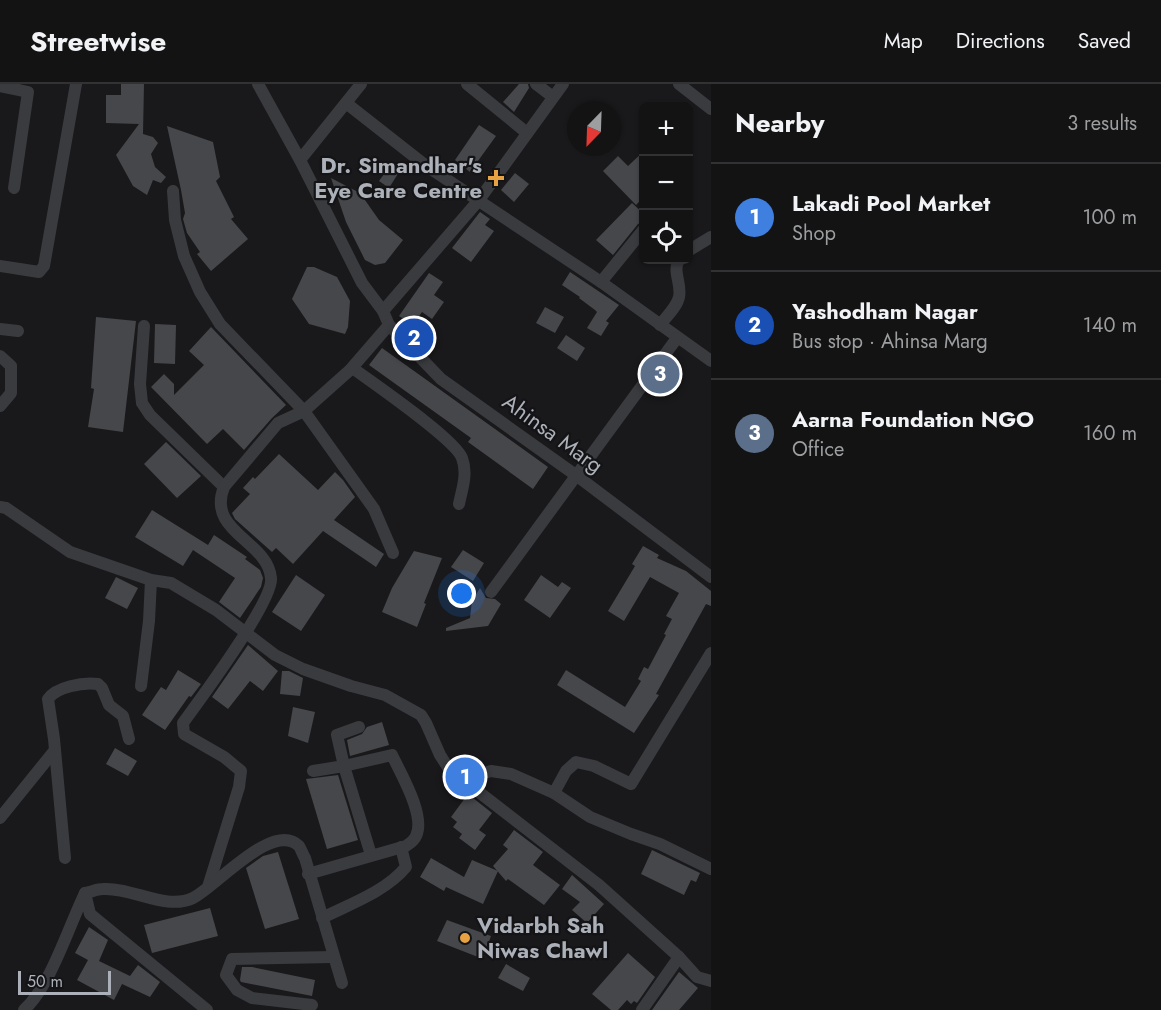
<!DOCTYPE html>
<meta charset="utf-8">
<style>
body{margin:0;font-family:Jost,sans-serif;background:#202022;color:#f1f3f6}
.controls{position:absolute;right:18px;top:18px;display:grid;overflow:hidden;border-radius:9px;box-shadow:0 2px 4px #0004}
.controls button{width:54px;height:54px;display:grid;place-items:center;padding:0;border:0;border-bottom:2px solid #323234;background:#131314;color:#f1f3f6;font:30px sans-serif}
.compass{position:absolute;left:567px;top:18px;width:54px;height:54px;border-radius:50%;background:#131314;box-shadow:0 2px 4px #0004;rotate:203deg}
.scale{position:absolute;left:18px;bottom:15px;width:93px;box-sizing:border-box;padding-left:6px;border:3px solid #acb1b9;border-top:0;font-size:16px;line-height:21px;white-space:nowrap;color:#acb1b9;-webkit-text-stroke:4px #141416;paint-order:stroke}
.you{position:absolute;left:462px;top:510px;width:21px;height:21px;margin:-15px;border:4px solid #fff;border-radius:50%;background:#1a73e8;box-shadow:0 0 0 9px #1a73e833}
.badge{display:grid;place-items:center;width:39px;height:39px;border-radius:50%;background:#e7a244;color:#fff;font-size:20px;font-weight:700}
.pin{position:absolute;translate:-50% -50%;border:3px solid #fff;box-shadow:0 2px 6px #0006}
.list{margin:0;padding:0;list-style:none}
h2{display:flex;justify-content:space-between;align-items:center;height:78px;margin:0;padding:0 24px;font-size:26px}
h2 small{font-size:20px;font-weight:400;color:#9d9ea0}
.list li{display:grid;grid-template-columns:39px 1fr auto;gap:18px;align-items:center;box-sizing:border-box;height:108px;padding:0 24px;border-top:2px solid #323234}
.list b{display:block;font-size:22px;white-space:nowrap}
.list p{margin:0;font-size:20px;white-space:nowrap;color:#9d9ea0}
.list em{font-size:20px;font-style:normal;color:#9d9ea0}
.icon{flex:none;width:33px;height:33px;fill:none;stroke:currentColor;stroke-width:2;stroke-linecap:round;stroke-linejoin:round}
.map{position:relative;flex:none;width:711px;height:926px;overflow:hidden}
header{display:flex;align-items:center;gap:36px;box-sizing:border-box;height:84px;padding:0 30px;background:#131314;border-bottom:2px solid #323234}
header strong{font-size:28px}
nav{display:flex;gap:33px;margin-inline-start:auto;font-size:21px}
main{display:flex}
aside{flex:1;background:#131314}
.map>svg:first-child{display:block}
.building{fill:#46474b}
.lines{fill:none;stroke-linecap:round;stroke-linejoin:round}
.minor{stroke:#3a3b3f;stroke-width:12}
.poi-dot{fill:#e7a244;stroke:#141416;stroke-width:2}
.labels{text-anchor:middle;stroke-width:4.5;stroke-linejoin:round;paint-order:stroke}
.poi-label{font-size:22px;font-weight:bold;fill:#acb1b9;stroke:#141416;text-anchor:end}
.street-label{font-size:22px;fill:#acb1b9;stroke:#141416}
</style>
<header>
<strong>Streetwise</strong>
<nav><a>Map</a><a>Directions</a><a>Saved</a></nav>
</header>
<main>
<div class="map">
<svg width="711" height="926" viewBox="0 0 711 926">
<rect width="100%" height="100%" fill="#19191b"/>
<g class="building">
<path d="M121,0H144L143,50L153,53L158,59L151,70L155,83L166,93L161,99L153,96L147,111L133,102L116,71L139,40L106,39V11H121Z"/>
<path d="M519,0H528L529,4L514,28L503,18Z"/>
<path d="M479,41L496,52L470,88L455,76Z"/>
<path d="M167,42L213,58L220,93L216,97L234,133L231,135L248,155L211,187L197,170L200,168L187,149L183,135L185,129L181,106Z"/>
<path d="M644,67V113L636,121L603,87L618,72L628,82Z"/>
<path d="M390,82L399,88L389,104L379,97Z"/>
<path d="M515,89L529,100L514,118L501,106Z"/>
<path d="M331,94L360,109L379,136L403,156L385,179L375,181L365,176L346,138Z"/>
<path d="M632,119L644,130V137L638,140L613,171L596,156Z"/>
<path d="M480,128L490,135L485,141L494,147L471,178L452,164Z"/>
<path d="M307,183H314L337,193L350,217L348,243L345,250L309,240L292,215Z"/>
<path d="M570,188L619,221L606,237L609,239L601,252L587,244L597,228L595,226L579,214L580,213L562,201Z"/>
<path d="M429,189L443,198L434,211L444,218L432,235L422,228L413,241L399,232Z"/>
<path d="M545,223L564,233L555,249L536,239Z"/>
<path d="M96,233L136,237L123,348L88,343L94,305L91,304Z"/>
<path d="M155,240L176,241L175,280L154,279Z"/>
<path d="M211,243L286,321L272,334L244,366L223,345L207,360L151,303L164,290L174,300V311L204,281L189,267Z"/>
<path d="M566,251L585,264L577,277L557,264Z"/>
<path d="M382,264L548,383L533,405L468,358L471,354L369,281Z"/>
<path d="M166,358L201,392L177,414L144,380Z"/>
<path d="M279,370L318,406L335,388L343,396L355,413L334,436L384,470L376,483L323,447L293,480L276,464L272,468L235,435L232,429L250,410L243,404L253,393L255,395Z"/>
<path d="M152,426L208,461L214,451L247,473L245,475L260,486L263,494L261,503L240,534L219,518L235,494L193,466L183,482L135,453Z"/>
<path d="M643,462L659,471L657,474L686,487L711,507V522L706,520L656,610L659,611L634,649L557,601L566,586L625,623L641,597L638,595L644,583L648,585L666,551L664,550L672,535L666,532L679,509L650,493L624,537L608,527L635,482L632,480Z"/>
<path d="M463,466L484,479L473,497L451,483Z"/>
<path d="M414,467L442,474L424,519L426,520L417,543L382,528L392,504Z"/>
<path d="M296,491L325,511L301,547L272,528Z"/>
<path d="M541,491L558,503L562,498L571,504L550,534L524,516Z"/>
<path d="M116,493L138,504L127,525L105,514Z"/>
<path d="M480,504L486,514L495,515L501,520L488,542L446,547V544L470,534L472,517Z"/>
<path d="M248,561L278,587L263,607L250,597L228,625L212,613Z"/>
<path d="M178,586L201,600L191,613L189,612L165,646L142,631L161,603L166,606Z"/>
<path d="M282,587H289L303,594L300,612L280,610Z"/>
<path d="M293,623L315,628L308,659L288,652Z"/>
<path d="M382,638L389,661L350,672L347,656L362,650L367,643Z"/>
<path d="M115,664L137,677L128,692L106,680Z"/>
<path d="M338,691L358,756L327,765L306,695Z"/>
<path d="M468,710L492,729L479,746L486,751L475,766L459,754L462,750L453,743L457,738L451,733Z"/>
<path d="M514,746L543,768L533,781L560,801L544,821L508,795L506,797L493,782L508,765L503,761Z"/>
<path d="M652,766L700,789L696,798L691,796L684,811L641,790Z"/>
<path d="M278,768L299,835L265,845L246,784L263,772Z"/>
<path d="M431,774L464,793L472,776L498,787L483,820L446,803L444,807L420,793Z"/>
<path d="M572,791L604,820L587,839L572,826L580,818L562,805Z"/>
<path d="M210,824L218,852L152,869L144,841Z"/>
<path d="M447,836L491,852L483,875L437,857Z"/>
<path d="M89,843L108,856L99,877L130,892L138,881L160,898L150,913L122,900L114,916L77,896L88,876L75,869Z"/>
<path d="M628,869L655,893L637,919L634,917L631,920L627,916L618,926H611L592,910Z"/>
<path d="M506,880L530,894L523,907L498,894Z"/>
<path d="M242,883H252L315,896L312,912L241,898L240,896Z"/>
<path d="M679,888L698,904L679,926H652Z"/>
</g>
<g class="lines">
<g class="minor">
<path d="M258,0L300,76L362,199L383,227L389,241L441,295L577,392L711,493"/>
<path d="M467,0L527,49"/>
<path d="M536,0L553,13"/>
<path d="M679,0L711,25"/>
<path d="M0,2L28,8L14,104"/>
<path d="M346,19L425,81L601,198L711,277"/>
<path d="M300,76L361,0"/>
<path d="M173,107L175,136L184,172L200,208L220,240L304,327L374,425L393,469"/>
<path d="M688,167L711,153"/>
<path d="M0,182L39,188L44,182L76,0"/>
<path d="M601,198L644,145"/>
<path d="M383,227L479,116L563,0"/>
<path d="M660,241C666,233 677,223 679,213C682,200 672,187 679,176"/>
<path d="M144,242L140,300L142,319L150,331L224,403"/>
<path d="M0,245L18,247"/>
<path d="M0,272L11,282V309L0,322"/>
<path d="M350,286L354,285C374,300 455,355 462,374C468,390 462,405 459,420"/>
<path d="M0,423L6,424L70,468L151,496L171,499L216,526L275,571L303,585L351,602L385,611L421,631L426,639L440,671L449,685L599,801L679,873L697,893L711,897"/>
<path d="M491,508L677,254"/>
<path d="M141,602L149,537L151,496"/>
<path d="M313,687L344,682L337,651L359,643"/>
<path d="M464,695L491,687L511,690L554,709L590,733L631,750L660,760L711,785"/>
<path d="M554,709L566,687L576,678L594,682L631,700L711,569"/>
<path d="M0,734L55,666"/>
<path d="M65,774L54,655L48,615C56,603 83,598 98,600L102,604L109,621L123,632L129,655"/>
<path d="M308,790L406,762C410,759 414,757 416,752C426,732 401,690 392,671L344,682L371,771"/>
<path d="M208,803L239,703L241,687L224,673L184,650L183,639C199,617 274,516 271,494C268,457 206,448 224,403L278,339L304,327L350,286L389,241"/>
<path d="M85,809C91,808 97,805 103,805C132,803 166,827 193,814C216,803 273,736 299,762C301,765 303,771 305,774L342,899"/>
<path d="M322,834C350,820 385,808 406,783L401,763"/>
<path d="M312,921L252,914L237,906L226,891L232,875L333,873"/>
<path d="M24,926C51,901 68,844 85,809L90,830L207,926"/>
<path d="M642,926L679,873"/>
</g>
</g>
<g class="poi-dot">
<path d="M493 85h6v6h6v6h-6v6h-6v-6h-6v-6h6z"/>
<circle cx="465" cy="854" r="6"/>
</g>
<g class="labels">
<g class="poi-label">
<text x="482" y="89">Dr. Simandhar's<tspan x="482" dy="25">Eye Care Centre</tspan></text>
<text x="477" y="849" text-anchor="start">Vidarbh Sah<tspan x="477" dy="25">Niwas Chawl</tspan></text>
</g>
<g class="street-label">
<text transform="translate(553 349) rotate(36)" y="8">Ahinsa Marg</text>
</g>
</g>
</svg>
<div class="controls">
<button>+</button>
<button>−</button>
<button><svg class="icon" aria-label="locate" viewBox="0 0 24 24"><circle cx="12" cy="12" r="6"/><path d="M12 2v4M12 18v4M2 12h4M18 12h4"/></svg></button>
</div>
<svg class="compass" viewBox="-18 -18 36 36"><path d="M0-13l5 13h-10z" fill="#e53935"/><path d="M0 13l5-13h-10z" fill="#9d9ea0"/></svg>
<div class="scale">50 m</div>
<div class="you"></div>
<div class="pin badge" style="left:465px;top:693px;background:#3f7fe0">1</div>
<div class="pin badge" style="left:414px;top:254px;background:#1a4fb4">2</div>
<div class="pin badge" style="left:660px;top:290px;background:#5c6f8a">3</div>
</div>
<aside>
<h2>Nearby<small>3 results</small></h2>
<ul class="list">
<li><span class="badge" style="background:#3f7fe0">1</span><div><b>Lakadi Pool Market</b><p>Shop</p></div><em>100 m</em></li>
<li><span class="badge" style="background:#1a4fb4">2</span><div><b>Yashodham Nagar</b><p>Bus stop · Ahinsa Marg</p></div><em>140 m</em></li>
<li><span class="badge" style="background:#5c6f8a">3</span><div><b>Aarna Foundation NGO</b><p>Office</p></div><em>160 m</em></li>
</ul>
</aside>
</main>
